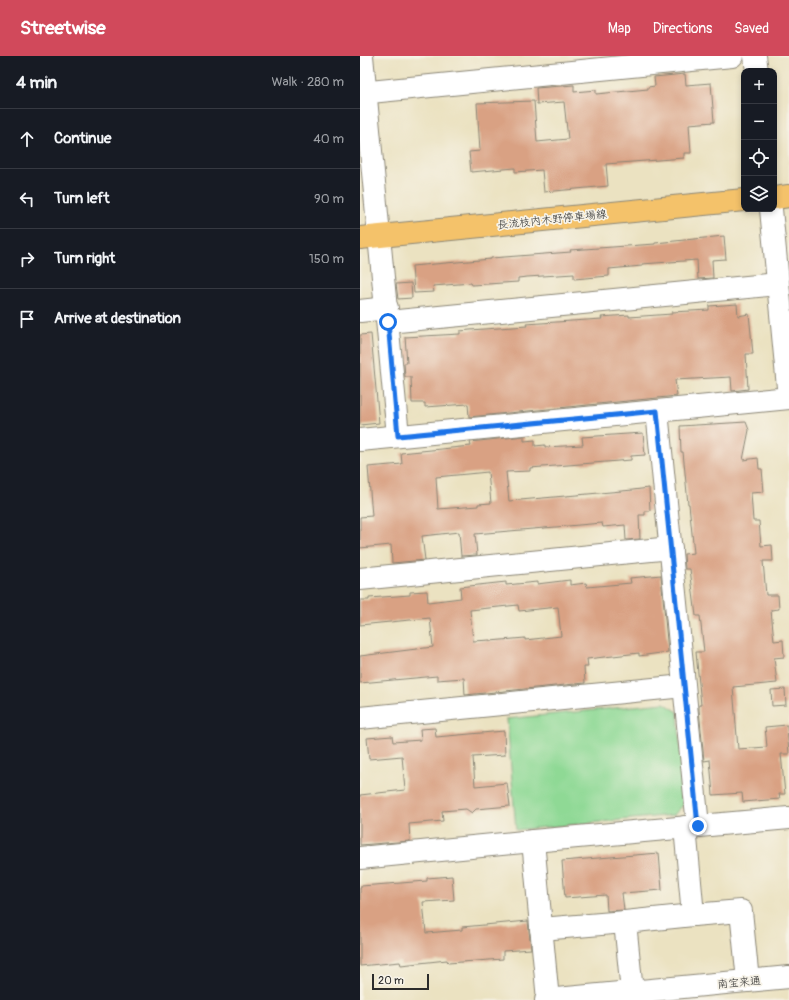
<!DOCTYPE html>
<meta charset="utf-8">
<style>
body{margin:0;font-family:Pangolin,"Klee One",sans-serif;background:#242831;color:#f1f3f6}
.controls{position:absolute;right:12px;top:12px;display:grid;overflow:hidden;border-radius:8px;box-shadow:0 2px 6px #0003}
.controls button{width:36px;height:36px;display:grid;place-items:center;padding:0;border:0;border-bottom:1px solid #363941;background:#171b24;color:#f1f3f6;font:20px sans-serif}
.scale{position:absolute;left:12px;bottom:10px;width:57px;box-sizing:border-box;padding-left:4px;border:2px solid #2b2b2b;border-top:0;font-size:11px;line-height:14px;white-space:nowrap;color:#2b2b2b;-webkit-text-stroke:3px #f7f3e8;paint-order:stroke}
.stop{position:absolute;width:12px;height:12px;margin:-9px;border:3px solid #1a73e8;border-radius:50%;background:#fff}
.stop.end{background:#1a73e8;border-color:#fff;box-shadow:0 1px 4px #0008}
.list{margin:0;padding:0;list-style:none}
h2{display:flex;justify-content:space-between;align-items:center;height:52px;margin:0;padding:0 16px;font-size:17px}
h2 small{font-size:13px;font-weight:400;color:#9ea1a6}
.list li{display:grid;grid-template-columns:26px 1fr auto;gap:12px;align-items:center;box-sizing:border-box;height:60px;padding:0 16px;border-top:1px solid #363941}
.list b{display:block;font-size:15px;white-space:nowrap}
.list em{font-size:13px;font-style:normal;color:#9ea1a6}
.icon{flex:none;width:22px;height:22px;fill:none;stroke:currentColor;stroke-width:2;stroke-linecap:round;stroke-linejoin:round}
.map{position:relative;flex:none;width:429px;height:944px;overflow:hidden}
header{display:flex;align-items:center;gap:24px;box-sizing:border-box;height:56px;padding:0 20px;background:#d1495b;color:#fff}
header strong{font-size:19px}
nav{display:flex;gap:22px;margin-inline-start:auto;font-size:14px}
main{display:flex}
aside{flex:1;background:#171b24}
.map>svg:first-child{display:block}
.green{fill:#8fd995;stroke:#5d8260}
.building{fill:#d9a183;fill-rule:evenodd}
.lines{fill:none;stroke-linecap:round;stroke-linejoin:round}
.minor-casing{stroke:#8b8676;stroke-width:24}
.major-casing{stroke:#8b8676;stroke-width:24}
.minor{stroke:#fff;stroke-width:22}
.major{stroke:#f4c26a;stroke-width:22}
.route{stroke:#1a73e8;stroke-width:5}
.labels{text-anchor:middle;stroke-width:3.5;stroke-linejoin:round;paint-order:stroke}
.street-label{font-size:11px;fill:#2b2b2b;stroke:#f7f3e8}
</style>
<header>
<strong>Streetwise</strong>
<nav><a>Map</a><a>Directions</a><a>Saved</a></nav>
</header>
<main>
<aside>
<h2>4 min<small>Walk · 280 m</small></h2>
<ul class="list">
<li><svg class="icon" aria-label="ahead" viewBox="0 0 24 24"><path d="M12 20V5M6 11l6-6 6 6"/></svg><div><b>Continue</b></div><em>40 m</em></li>
<li><svg class="icon" aria-label="left" viewBox="0 0 24 24"><path d="M17 20v-9H6M10 6l-5 5 5 5"/></svg><div><b>Turn left</b></div><em>90 m</em></li>
<li><svg class="icon" aria-label="right" viewBox="0 0 24 24"><path d="M7 20v-9h11M14 6l5 5-5 5"/></svg><div><b>Turn right</b></div><em>150 m</em></li>
<li><svg class="icon" aria-label="arrive" viewBox="0 0 24 24"><path d="M6 21V4h12l-3 4 3 4H6"/></svg><div><b>Arrive at destination</b></div></li>
</ul>
</aside>
<div class="map">
<svg width="429" height="944" viewBox="0 0 429 944">
<rect width="100%" height="100%" fill="#f7f3e8"/>
<filter id="ink" filterUnits="userSpaceOnUse"><feTurbulence type="fractalNoise" baseFrequency=".025" numOctaves="2"/><feDisplacementMap in="SourceGraphic" scale="8" xChannelSelector="R" yChannelSelector="G"/><feConvolveMatrix kernelMatrix="1 2 1 2 8 2 1 2 1" color-interpolation-filters="sRGB"/></filter>
<filter id="wash" filterUnits="userSpaceOnUse"><feTurbulence type="fractalNoise" baseFrequency=".012" numOctaves="4" result="noise"/><feDisplacementMap in="SourceGraphic" scale="16" xChannelSelector="R" yChannelSelector="G"/><feGaussianBlur stdDeviation="0.9" result="paint"/><feColorMatrix in="noise" values="0 0 0 0 0 0 0 0 0 0 0 0 0 0 0 0 0 1.4 0 .05"/><feComposite in="paint" operator="in"/></filter>
<g filter="url(#wash)">
<rect width="100%" height="100%" fill="#ebe2c1"/>
<path class="green" d="M304,647L318,656L324,748L314,759L156,774L147,663Z"/>
<g id="blocks">
<g class="building">
<path d="M325,18L326,29L351,27L354,66L329,68L331,97H324V102L246,108L248,130L184,136L182,114L155,116V112L111,116L109,96L120,95L117,47L174,45L177,86L208,83L204,46L177,48L176,32L214,29V36L236,34V38L288,33V31L295,30L294,21Z"/>
<path d="M364,180L366,203L352,204L353,222L338,223L337,204L282,208V210L249,213V220L214,223V218L167,221L158,222V226L112,229L111,227L73,230L74,236L54,237L52,210L131,203V202L211,196L210,194L295,188V187Z"/>
<path d="M51,227L52,242L38,243L36,228Z"/>
<path d="M377,248L378,260L389,258L393,298H386L388,333L372,335L371,321L315,324L317,340L109,361L108,348L65,351V347H52L51,321H45L44,307H47L45,281L100,278V275L110,274L167,270L166,268L242,263L241,261L269,259V261L312,258V256L349,254V250Z"/>
<path d="M11,278L19,367L0,369V279Z"/>
<path d="M386,366L389,374L383,404L398,402L399,413H402L404,436L391,437L393,465H399L401,490L412,489L413,505H403L406,539H418L419,553L411,554L414,585L423,584L424,601L414,602L417,627L373,631L378,693L407,691L405,671L427,669L429,698H421L425,738H419L420,743L383,746L382,737L353,739L350,704L344,705L339,654V649H341L336,596H344L340,560H336L330,513H325L324,498L334,497L329,448H328L323,396H321L320,370Z"/>
<path d="M283,377L285,399L271,400V404L170,412V415L146,416L149,445L273,434L289,432L290,455H285V459H279L280,483L266,484L265,469L243,471L242,467L115,478L117,499L101,500L99,476L62,480L65,504L32,507L31,489L0,492V461L12,460L8,411L42,408L41,397L111,390L110,386L164,380V385L175,384V390L185,389V391L223,389L222,381ZM128,416L131,447L118,448V450L78,453L76,421Z"/>
<path d="M301,519L308,596L279,600V597L227,603L228,611H224L225,627L105,639L104,622L77,624V620L0,627V600L73,591L70,562L0,569V544H9V542L50,539V536L67,535L68,546L101,542L100,531L146,526V529L177,526V528L210,524V529L226,527L227,531L271,527L270,522ZM158,549L159,555L198,551L201,580L165,584V582L130,585V584L113,585L110,554Z"/>
<path d="M425,633L426,649L412,650L411,634Z"/>
<path d="M75,672L76,681L144,675L145,699L113,701L115,730L147,727L150,750L116,753L112,757L106,753L82,755L83,765L49,768L50,785L0,789V739L45,734L42,700L9,703L7,682L32,680L33,686L61,684L60,673Z"/>
<path d="M299,797L302,834L262,837L264,854L247,855L246,839L205,842L202,805Z"/>
<path d="M92,820L94,844L63,846L66,877L102,874V871L168,865L171,893L143,895V903L88,907L87,904L41,909L40,906L0,910V832H1V830L67,825V822Z"/>
</g>
</g>
</g>
<g filter="url(#ink)">
<use href="#blocks" fill-opacity="0" stroke="#8b8676" stroke-width="1"/>
<g class="lines">
<defs>
<g id="minor">
<path d="M2,0L38,380"/>
<path d="M395,0L397,15"/>
<path d="M0,37L372,0"/>
<path d="M0,255L27,252"/>
<path d="M28,266L418,228"/>
<path d="M297,355L338,770"/>
<path d="M0,384L429,342L411,153"/>
<path d="M0,523L311,492"/>
<path d="M0,662L324,630"/>
<path d="M173,785L188,944"/>
<path d="M0,802L173,785L429,762"/>
<path d="M333,859L381,855L388,925"/>
<path d="M181,873L265,866"/>
<path d="M272,936L265,866L333,859L325,771"/>
<path d="M186,944L429,921"/>
</g>
<g id="major">
<path d="M414,142L429,140"/>
<path d="M0,182L384,144"/>
</g>
</defs>
<use href="#minor" class="minor-casing"/>
<use href="#major" class="major-casing"/>
<use href="#minor" class="minor"/>
<use href="#major" class="major"/>
</g>
</g>
<g class="lines" filter="url(#ink)">
<path class="route" d="M28,266L38,380L297,355L338,770"/>
</g>
<g class="labels">
<g class="street-label">
<text transform="translate(192 163) rotate(-6)" y="4">長流枝内木野停車場線</text>
<text transform="translate(379 926) rotate(-5)" y="4">南宝来通</text>
</g>
</g>
</svg>
<div class="controls">
<button>+</button>
<button>−</button>
<button><svg class="icon" aria-label="locate" viewBox="0 0 24 24"><circle cx="12" cy="12" r="6"/><path d="M12 2v4M12 18v4M2 12h4M18 12h4"/></svg></button>
<button><svg class="icon" aria-label="layers" viewBox="0 0 24 24"><path d="M12 4l9 5-9 5-9-5zM3 14l9 5 9-5"/></svg></button>
</div>
<div class="scale">20 m</div>
<div class="stop" style="left:28px;top:266px"></div>
<div class="stop end" style="left:338px;top:770px"></div>
</div>
</main>
